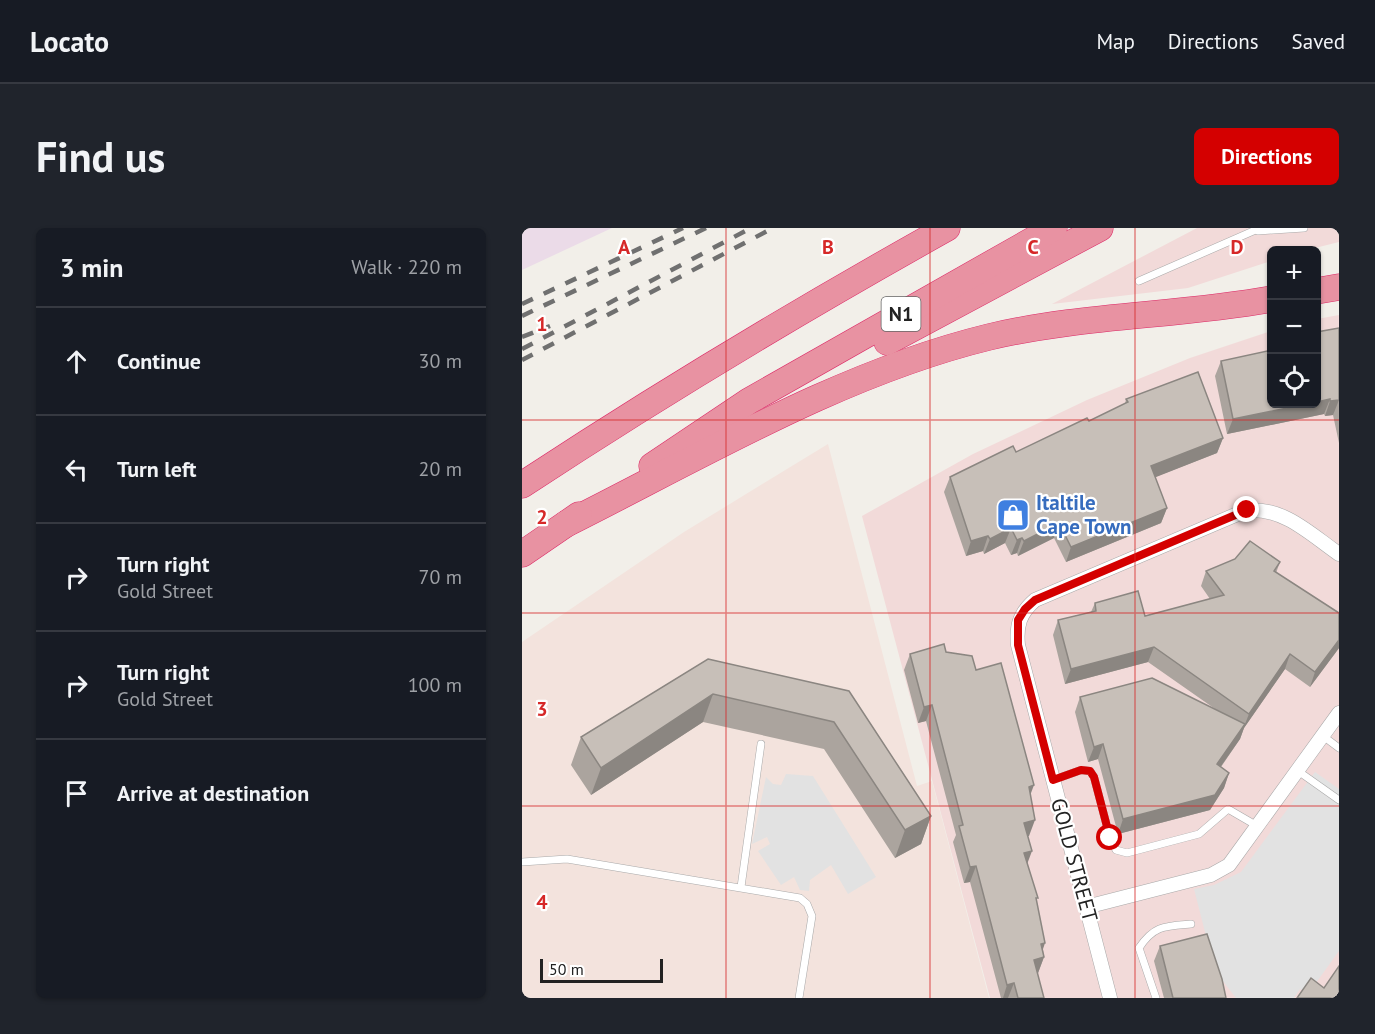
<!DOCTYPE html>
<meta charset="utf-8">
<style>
body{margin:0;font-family:"PT Sans",sans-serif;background:#20242c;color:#f1f3f6}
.controls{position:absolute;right:18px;top:18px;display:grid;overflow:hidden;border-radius:9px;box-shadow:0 2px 4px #0004}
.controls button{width:54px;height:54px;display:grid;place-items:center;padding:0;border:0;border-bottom:2px solid #363941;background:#171b24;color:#f1f3f6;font:30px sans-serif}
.scale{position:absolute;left:18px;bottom:15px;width:123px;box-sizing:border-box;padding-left:6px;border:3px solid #222;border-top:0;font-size:16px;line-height:21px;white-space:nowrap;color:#222;-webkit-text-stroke:4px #fff;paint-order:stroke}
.stop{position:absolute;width:18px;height:18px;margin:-14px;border:4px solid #d40000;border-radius:50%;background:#fff}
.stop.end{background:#d40000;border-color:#fff;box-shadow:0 2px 6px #0008}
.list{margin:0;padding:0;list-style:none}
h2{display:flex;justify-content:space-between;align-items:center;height:78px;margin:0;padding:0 24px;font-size:26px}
h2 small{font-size:20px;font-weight:400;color:#9ea1a6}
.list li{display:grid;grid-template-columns:39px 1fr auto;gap:18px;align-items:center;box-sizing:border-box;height:108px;padding:0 24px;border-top:2px solid #363941}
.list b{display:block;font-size:22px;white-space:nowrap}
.list p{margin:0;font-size:20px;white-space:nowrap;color:#9ea1a6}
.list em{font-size:20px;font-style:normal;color:#9ea1a6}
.icon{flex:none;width:33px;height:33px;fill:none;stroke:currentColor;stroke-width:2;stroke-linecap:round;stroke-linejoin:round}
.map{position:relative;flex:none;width:817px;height:770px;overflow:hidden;border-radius:9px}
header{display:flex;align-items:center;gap:36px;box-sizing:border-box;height:84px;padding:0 30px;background:#171b24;border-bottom:2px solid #363941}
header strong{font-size:28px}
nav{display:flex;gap:33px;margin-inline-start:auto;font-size:21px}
.intro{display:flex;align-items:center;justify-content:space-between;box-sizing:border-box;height:144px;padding:0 36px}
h1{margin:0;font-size:42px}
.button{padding:15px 27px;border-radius:9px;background:#d40000;color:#fff;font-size:21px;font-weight:700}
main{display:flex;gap:36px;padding:0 36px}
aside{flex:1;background:#171b24;border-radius:9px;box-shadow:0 2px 4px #0004}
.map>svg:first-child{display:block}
.commercial{fill:#f2dad9}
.industrial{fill:#ebdbe8}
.military{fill:#f3e3dd}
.parking{fill:#e2e2e2}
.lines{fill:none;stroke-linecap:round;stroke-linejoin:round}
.service-casing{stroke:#a9a9a9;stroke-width:8}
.minor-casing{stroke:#a9a9a9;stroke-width:15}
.motorway-casing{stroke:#dc2a67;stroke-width:27}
.service{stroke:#fff;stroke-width:7}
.minor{stroke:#fff;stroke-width:14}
.motorway{stroke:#e892a2;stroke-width:26}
.rail{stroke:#707070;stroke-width:4.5;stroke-dasharray:12 12;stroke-linecap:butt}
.wall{fill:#aba49e}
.shaded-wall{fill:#8b8681}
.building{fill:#c7bfb8;stroke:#8b8681;stroke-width:1.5}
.route{stroke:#d40000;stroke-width:8}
.grid{fill:none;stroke:#d62828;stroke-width:1.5;stroke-opacity:0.55}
.labels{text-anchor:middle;stroke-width:4.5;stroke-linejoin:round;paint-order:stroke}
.shield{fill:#fff;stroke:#646464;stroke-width:1.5}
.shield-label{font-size:20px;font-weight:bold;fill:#222}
.shop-label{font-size:21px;font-weight:bold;fill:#366cbe;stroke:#fff;text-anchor:start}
.street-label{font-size:21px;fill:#222;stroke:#fff}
.grid-label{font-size:20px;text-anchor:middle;font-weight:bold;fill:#d62828;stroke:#fff;stroke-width:4.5;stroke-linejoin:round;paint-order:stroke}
</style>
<header>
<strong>Locato</strong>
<nav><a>Map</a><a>Directions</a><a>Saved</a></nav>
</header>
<div class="intro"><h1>Find us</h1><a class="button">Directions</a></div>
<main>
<aside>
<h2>3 min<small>Walk · 220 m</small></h2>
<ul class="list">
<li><svg class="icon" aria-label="ahead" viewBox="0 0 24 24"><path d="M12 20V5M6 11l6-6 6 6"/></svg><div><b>Continue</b></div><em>30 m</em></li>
<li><svg class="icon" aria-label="left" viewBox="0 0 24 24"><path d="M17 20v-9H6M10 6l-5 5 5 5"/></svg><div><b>Turn left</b></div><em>20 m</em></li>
<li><svg class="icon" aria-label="right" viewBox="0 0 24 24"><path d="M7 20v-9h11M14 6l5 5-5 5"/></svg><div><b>Turn right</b><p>Gold Street</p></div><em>70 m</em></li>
<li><svg class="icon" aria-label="right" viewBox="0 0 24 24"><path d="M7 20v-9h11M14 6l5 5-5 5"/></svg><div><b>Turn right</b><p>Gold Street</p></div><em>100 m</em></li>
<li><svg class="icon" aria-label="arrive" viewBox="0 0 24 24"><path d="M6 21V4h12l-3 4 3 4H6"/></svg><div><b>Arrive at destination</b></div></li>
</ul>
</aside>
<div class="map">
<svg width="817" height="770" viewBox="0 0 817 770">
<rect width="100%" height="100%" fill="#f2efe9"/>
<g class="commercial">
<path d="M675,0H817V14L785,22H750L749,33L666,60L530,76Z"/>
<path d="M817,87V770H468L340,288L451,226L565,172L668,130L749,103L750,176H794L795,91Z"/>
</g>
<path class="industrial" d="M0,0H90L0,42Z"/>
<path class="military" d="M306,216L395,558L410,553L467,770H0V414L162,304Z"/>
<g class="parking">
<path d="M793,544L817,561V723L786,766L778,761L772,770H714L693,743L672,661L692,657L719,644Z"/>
<path d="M264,546L291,548L354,649L326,666L309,637L288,652L287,663L278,662L272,649L259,657L236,623L248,616L245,609L230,616L244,549L251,556L259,557Z"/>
</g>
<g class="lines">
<defs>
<g id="service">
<path d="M736,3L782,0"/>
<path d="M617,53L738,0"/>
<path d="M801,508L817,520"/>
<path d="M776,543L817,572"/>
<path d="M531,552L559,542L568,543L572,549L588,610L594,622L605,625L677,606L706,581L737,599"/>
<path d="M0,634L45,631L278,670L285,676L290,688L277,770"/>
<path d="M219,659L239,516"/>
<path d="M634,770L617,720C632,697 644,698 669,696"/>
</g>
<g id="minor">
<path d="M564,679L689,647L707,637L817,485"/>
<path d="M588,770L496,417C494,397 498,385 513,372L725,282C763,280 787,305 817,326"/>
</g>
<g id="motorway">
<path d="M794,63L817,59"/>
<path d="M365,114L578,0"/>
<path d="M130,238L227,173L532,0"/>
<path d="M0,257C138,166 280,81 425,0"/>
<path d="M44,296C180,228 319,145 467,109C559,87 656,88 750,71"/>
<path d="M0,326L57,287"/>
</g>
</defs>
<use href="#service" class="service-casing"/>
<use href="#minor" class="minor-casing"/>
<use href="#motorway" class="motorway-casing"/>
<use href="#service" class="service"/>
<use href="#minor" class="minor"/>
<use href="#motorway" class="motorway"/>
<g class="rail">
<path d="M0,76L161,0"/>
<path d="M0,88L184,0"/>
<path d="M0,109L28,98"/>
<path d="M0,121L229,0"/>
<path d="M0,132L251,0"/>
</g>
</g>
<g class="wall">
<path d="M817,100V215L811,187L803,188L802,186L705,206L693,148L699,133L795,176V104Z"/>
<path d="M604,171L701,210L695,225L633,249L645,280L639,295L544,334L532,310L496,328L495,325L489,327L483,315L462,326L461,323L444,328L422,264L428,249L494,224L567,193L603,176Z"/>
<path d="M758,334L754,345L817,385V420L788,459L763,441L722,500L718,511L699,539L707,545L702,560L688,582L596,606L576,531L566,534L553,484L558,469L696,483L626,434L543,456L531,407L536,392L569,384L573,375L623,388L688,371L679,358L684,343Z"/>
<path d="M424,424L454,442L509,566L507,608H506L505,635L514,674L522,729L516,745H515L522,770H479L448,654L442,655L431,614L434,607L404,493L396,495L382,442L388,426Z"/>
<path d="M186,431L327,463L409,588L399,616L373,630L302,521L181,494L69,567L49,537L59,509Z"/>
<path d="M638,718L704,770H642L632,733Z"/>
</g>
<g class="shaded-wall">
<path d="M808,171L802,186L705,206L711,191L785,176H795V174Z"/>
<path d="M817,172L811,187L803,188L808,173Z"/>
<path d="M701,210L695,225L624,253L629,238Z"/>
<path d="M645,280L639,295L544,334L549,319Z"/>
<path d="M537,295L532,310L496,328L502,313Z"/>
<path d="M489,300L483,315L462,326L468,311Z"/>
<path d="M466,308L461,323L444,328L449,313Z"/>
<path d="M500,310L495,325L489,327L495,312Z"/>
<path d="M817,412V420L788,459L793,444Z"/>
<path d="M632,419L626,434L543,456L549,441Z"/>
<path d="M768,426L763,441L722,500L718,511L690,551L695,536L723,496L727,486Z"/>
<path d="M191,466L181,494L69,567L79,540Z"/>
<path d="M410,477L404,493L396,495L402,479Z"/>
<path d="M581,516L576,531L566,534L572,519Z"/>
<path d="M707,545L702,560L688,582L596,606L601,591Z"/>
<path d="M512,557L506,573L507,559Z"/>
<path d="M409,588L399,616L373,630L383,602Z"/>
<path d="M513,592L507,608L496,611L502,595Z"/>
<path d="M510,623L504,639L502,625Z"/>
<path d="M454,638L448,654L442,655L448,639Z"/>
<path d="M523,715L518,730L522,729L516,745L506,748L519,716Z"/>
<path d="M492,755L486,770H481L485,757Z"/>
</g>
<g class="building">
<path d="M817,100V173V172L808,173V171L795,174V104Z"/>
<path d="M750,122V176H785L711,191L699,133Z"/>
<path d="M676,144L701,210L629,238L645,280L549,319L537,295L502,313L500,310L495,312L489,300L468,311L466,308L449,313L428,249L491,218L494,224L565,190L567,193L606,174L604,171Z"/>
<path d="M728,313L758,334L752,343L817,385V412L793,444L768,426L727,486L632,419L549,441L536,392L574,383L573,375L616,363L623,388L702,367L684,343L713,331Z"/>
<path d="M422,416L424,424L450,428L454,442L479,435L512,557L507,559L513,592L502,595L510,623L502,625L516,670H514L523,715L519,716L522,729L512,732L522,770H496L492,755L485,757L454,638L448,639L437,598L441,597L410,477L402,479L388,426Z"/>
<path d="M186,431L327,463L409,588L383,602L312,494L191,466L79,540L59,509Z"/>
<path d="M630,450L723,496L695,536L707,545L693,567L601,591L581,516L572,519L558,469Z"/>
<path d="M685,706L700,751L704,770H651L638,718Z"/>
<path d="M817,738V770H775L789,750L802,760Z"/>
</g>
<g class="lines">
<path class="route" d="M588,610L572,549L568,543L559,542L531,552L496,417V392L503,381L513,372L725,282"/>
</g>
<path class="grid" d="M204,0V770M408,0V770M613,0V770M0,192H817M0,385H817M0,578H817"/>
<defs>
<symbol id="shop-square" viewBox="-11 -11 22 22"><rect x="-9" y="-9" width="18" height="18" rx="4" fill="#3f7fe0" stroke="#fff"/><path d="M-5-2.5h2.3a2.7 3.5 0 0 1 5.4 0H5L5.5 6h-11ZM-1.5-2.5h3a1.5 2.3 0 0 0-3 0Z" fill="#fff"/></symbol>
</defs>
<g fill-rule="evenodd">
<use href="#shop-square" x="472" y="268" width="38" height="38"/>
</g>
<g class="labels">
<rect class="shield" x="359.5" y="69" width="39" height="34" rx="4.5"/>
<g class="shield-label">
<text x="379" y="93">N1</text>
</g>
<g class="shop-label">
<text x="514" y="282">Italtile<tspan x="514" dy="24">Cape Town</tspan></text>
</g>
<g class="street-label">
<text transform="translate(552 632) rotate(75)" y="7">GOLD STREET</text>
</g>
</g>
<g class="grid-label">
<text x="102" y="26">A</text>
<text x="306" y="26">B</text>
<text x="511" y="26">C</text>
<text x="715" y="26">D</text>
<text x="20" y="103">1</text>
<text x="20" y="296">2</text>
<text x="20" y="488">3</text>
<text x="20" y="681">4</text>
</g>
</svg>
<div class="controls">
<button>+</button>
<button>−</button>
<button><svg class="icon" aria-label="locate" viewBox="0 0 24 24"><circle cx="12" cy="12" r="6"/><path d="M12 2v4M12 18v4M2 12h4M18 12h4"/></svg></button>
</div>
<div class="scale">50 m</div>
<div class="stop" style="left:588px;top:610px"></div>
<div class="stop end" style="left:725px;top:282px"></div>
</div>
</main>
